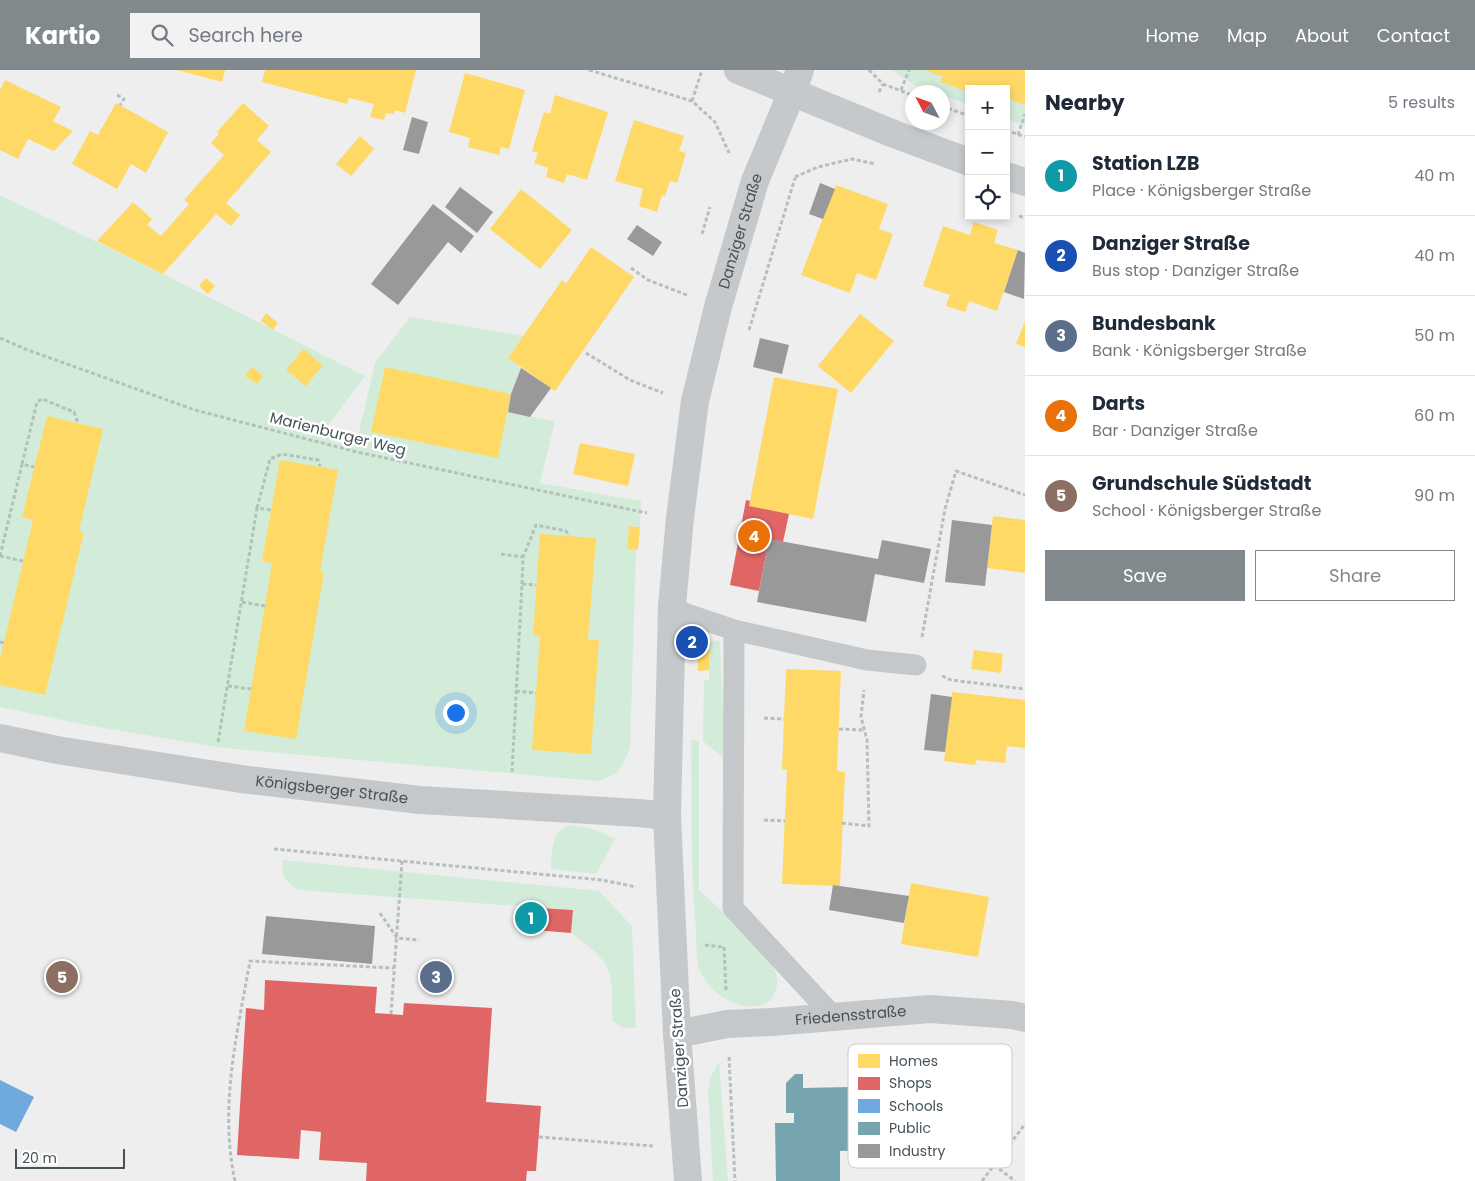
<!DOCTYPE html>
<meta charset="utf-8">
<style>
body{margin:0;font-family:Poppins,sans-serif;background:#f2f2f3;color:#1f2937}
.controls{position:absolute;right:15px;top:15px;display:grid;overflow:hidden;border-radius:0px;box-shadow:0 2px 8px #0003}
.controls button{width:45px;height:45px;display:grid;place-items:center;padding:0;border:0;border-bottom:1px solid #e0e1e3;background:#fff;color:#1f2937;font:25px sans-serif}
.compass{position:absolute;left:905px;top:15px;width:45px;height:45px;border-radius:50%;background:#fff;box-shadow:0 2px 8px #0003;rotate:311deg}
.scale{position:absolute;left:15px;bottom:12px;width:110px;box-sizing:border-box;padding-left:5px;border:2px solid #465259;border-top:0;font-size:14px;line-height:18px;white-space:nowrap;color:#465259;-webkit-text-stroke:4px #fff;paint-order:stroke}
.you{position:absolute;left:455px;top:642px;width:18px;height:18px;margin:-12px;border:4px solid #fff;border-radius:50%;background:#1a73e8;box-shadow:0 0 0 8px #1a73e833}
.badge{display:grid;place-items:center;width:32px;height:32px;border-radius:50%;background:#81898d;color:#fff;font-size:16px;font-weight:700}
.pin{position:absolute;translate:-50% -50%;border:2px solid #fff;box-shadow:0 1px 5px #0006}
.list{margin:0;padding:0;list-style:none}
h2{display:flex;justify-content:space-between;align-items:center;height:65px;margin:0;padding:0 20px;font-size:21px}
h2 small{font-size:16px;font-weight:400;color:#747a83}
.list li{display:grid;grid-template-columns:32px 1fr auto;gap:15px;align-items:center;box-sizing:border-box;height:80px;padding:0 20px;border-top:1px solid #e0e1e3}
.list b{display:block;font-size:19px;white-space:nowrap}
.list p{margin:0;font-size:16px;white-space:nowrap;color:#747a83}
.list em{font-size:16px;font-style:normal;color:#747a83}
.actions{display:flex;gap:10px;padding:15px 20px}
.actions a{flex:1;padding:11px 0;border:1px solid #81898d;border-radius:0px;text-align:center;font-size:18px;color:#81898d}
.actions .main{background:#81898d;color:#fff}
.icon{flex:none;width:28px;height:28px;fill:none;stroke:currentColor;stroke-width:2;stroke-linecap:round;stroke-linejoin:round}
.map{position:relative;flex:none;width:1025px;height:1111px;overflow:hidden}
header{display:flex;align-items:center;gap:30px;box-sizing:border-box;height:70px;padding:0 25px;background:#81898d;color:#fff}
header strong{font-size:24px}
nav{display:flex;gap:28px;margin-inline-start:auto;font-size:18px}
.search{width:350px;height:45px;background:#f2f2f3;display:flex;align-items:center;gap:12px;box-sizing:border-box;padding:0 18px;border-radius:0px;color:#747a83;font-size:19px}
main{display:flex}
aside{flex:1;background:#fff}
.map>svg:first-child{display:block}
.green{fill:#d3ecda}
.homes{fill:#ffd966}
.shops{fill:#e06666}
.schools{fill:#6fa8dc}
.public{fill:#76a5af}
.industry{fill:#999}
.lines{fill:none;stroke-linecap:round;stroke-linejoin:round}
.path{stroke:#b5c0bc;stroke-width:3;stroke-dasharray:4 2.5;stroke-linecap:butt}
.lane{stroke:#c5c8ca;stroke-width:21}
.street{stroke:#c5c8ca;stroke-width:28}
.secondary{stroke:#c6c9cb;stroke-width:28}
.labels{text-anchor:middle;stroke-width:5;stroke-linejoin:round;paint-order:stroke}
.street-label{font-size:15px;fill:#465259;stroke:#fff}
.key{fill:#fff;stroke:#c8cbcd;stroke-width:1}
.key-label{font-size:14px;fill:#465259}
</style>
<header>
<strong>Kartio</strong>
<div class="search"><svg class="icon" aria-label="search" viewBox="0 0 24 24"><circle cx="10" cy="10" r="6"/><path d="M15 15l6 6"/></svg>Search here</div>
<nav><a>Home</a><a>Map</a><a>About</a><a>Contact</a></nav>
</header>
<main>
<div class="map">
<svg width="1025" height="1111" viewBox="0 0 1025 1111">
<rect width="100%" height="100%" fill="#eee"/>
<g class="green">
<path d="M893,0H1025V56L1006,49V19H969V35L943,25L942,22C924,22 906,11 893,0Z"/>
<path d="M0,125L163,204L365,306L320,366L356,375L375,293L410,247L523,266L508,288L521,298L511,324L508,342L555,351L540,413L641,431L640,457L629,456L627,478L636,480L630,678C621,699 620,705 597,711L223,678L86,655L0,637Z"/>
<path d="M716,570L720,572L725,689L703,671L704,610H709V575L710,572Z"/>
<path d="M691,670L699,671V820L723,842L772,895C778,906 780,912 774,924C771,931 765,935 757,936C733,939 710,922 700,901C696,893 696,869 696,859C690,796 692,733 691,670Z"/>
<path d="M569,755C588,757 599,760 615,769L596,804L551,799C552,782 550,763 569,755Z"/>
<path d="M283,790L599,821L632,856L636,958H622L612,950C613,900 613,893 571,863L573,840L298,820C283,809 282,807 283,790Z"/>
<path d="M719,991L728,1111H713L708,1020L710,1009Z"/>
</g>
<g class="homes">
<path d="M177,0H225L222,12Z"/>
<path d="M265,0H416L405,43L395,40L394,44L386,43L384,50L370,47L374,34L349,28L347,34L262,12Z"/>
<path d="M925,0H1025V35L1006,28V19H969V22L940,12L943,7Z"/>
<path d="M465,3L525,20L509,79L501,77L499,85L468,77L470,68L449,62Z"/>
<path d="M5,10L61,37L53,51L73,61L54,81L28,69L18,89L0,80V20Z"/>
<path d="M555,25L608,42L587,110L567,104L564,113L546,107L548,98L534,93L538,83L532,81L544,42L550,44Z"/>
<path d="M116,33L168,62L146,103L131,94L117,119L72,94L90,61L98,65Z"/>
<path d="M243,33L269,56L257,70L271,82L226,133L240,145L231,156L216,144L163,204L97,171L133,132L152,149L147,155L161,166L189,134L184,130L224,85L211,73L219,64L217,62Z"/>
<path d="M634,50L684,66L679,81L686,83L677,113L670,111L665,126L662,125L657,142L639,136L643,119L615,111Z"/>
<path d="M360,66L374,79L351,106L336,94Z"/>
<path d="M836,115L888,134L879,159L893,164L876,210L857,203L850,223L801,205Z"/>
<path d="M521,119L572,160L540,199L490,159Z"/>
<path d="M974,152L998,160L994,173L1018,180L997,241L969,231L965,242L946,236L950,225L923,216L943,156L970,165Z"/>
<path d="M591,177L634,207L555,321L508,288L562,210L566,214Z"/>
<path d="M206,208L215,216L208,224L199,216Z"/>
<path d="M266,243L278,253L273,260L261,251Z"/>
<path d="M860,244L894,271L851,323L818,296Z"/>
<path d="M1025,251V277L1016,274Z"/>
<path d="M303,279L323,295L306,316L286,300Z"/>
<path d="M252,297L263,306L257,314L245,306Z"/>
<path d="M385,297L511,324L498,388L371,362Z"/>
<path d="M774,307L838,319L813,449L749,436Z"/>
<path d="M47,346L103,359L79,461L84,462L45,625L0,615V589L33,450L22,447Z"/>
<path d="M580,373L635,384L628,416L573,404Z"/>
<path d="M280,390L338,400L320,501L324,502L296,669L244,661L272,493L262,491Z"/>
<path d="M993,446L1025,450V503L987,498Z"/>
<path d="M629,456L640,457L638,480L627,479Z"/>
<path d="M540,464L596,468L588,570H599L591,684L532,680L540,566L533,565Z"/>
<path d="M697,575H709V600L698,601Z"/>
<path d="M974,580L1003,584L1001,603L971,599Z"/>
<path d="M786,599L841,601L837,701L845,702L840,816L782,814L787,700L782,699Z"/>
<path d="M952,622L1025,630V678L1007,676L1005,693L976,690L975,695L944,691Z"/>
<path d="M911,813L989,827L978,887L901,874Z"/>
</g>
<g class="shops">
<path d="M746,430L750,431L749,436L789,444L783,472L769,469L759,521L730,515Z"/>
<path d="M523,837L573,840L571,863L522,859Z"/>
<path d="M265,910L377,917L375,943L403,945L404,933L492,938L486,1032L541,1036L536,1101H527L526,1111H366L367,1093L319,1090L321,1062L301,1060L299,1089L237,1085L246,938L264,940Z"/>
</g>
<path class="schools" d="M0,1010L34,1027L16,1062L0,1054Z"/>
<path class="public" d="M795,1004H803V1018L993,1014V1045H979L980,1088H966V1079L840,1081V1111H776L775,1053H794V1043H786V1013Z"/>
<g class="industry">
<path d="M412,47L428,52L419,84L403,80Z"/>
<path d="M820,113L835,119L823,149L809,144Z"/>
<path d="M460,117L493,142L477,163L445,137Z"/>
<path d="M433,134L474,166L461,183L448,172L398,235L371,214Z"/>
<path d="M637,155L662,172L653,186L627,169Z"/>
<path d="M1018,180L1025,183L1024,229L1004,222Z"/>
<path d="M760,268L789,275L782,304L753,297Z"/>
<path d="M521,298L551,318L530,347L508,342L511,324Z"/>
<path d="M952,450L992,455L985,516L945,512Z"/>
<path d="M769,469L878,489L882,470L931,479L924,513L875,504L866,552L757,532Z"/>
<path d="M931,624L952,627L945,682L924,680Z"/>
<path d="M833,815L909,826L904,853L829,840Z"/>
<path d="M266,846L375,856L372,894L262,884Z"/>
</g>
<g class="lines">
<g class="path">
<path d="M589,0L692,31L715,52L730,85"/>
<path d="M869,0L883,14L912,25"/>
<path d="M901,20L909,0"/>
<path d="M879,22L883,14"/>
<path d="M117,25L124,29L120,35"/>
<path d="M692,31L702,0"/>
<path d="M942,36L969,46"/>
<path d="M1006,60L1025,67"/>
<path d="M1018,65L1025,44"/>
<path d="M795,107L818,97L852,89L875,94"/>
<path d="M1019,146L1025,148"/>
<path d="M702,164L710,137"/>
<path d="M631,198L648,210L687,225"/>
<path d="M749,260L795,108"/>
<path d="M0,268L25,279L195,340L357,382L647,443"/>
<path d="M586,283L630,310L663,323"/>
<path d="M22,394L37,332L42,329L74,342L78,353"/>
<path d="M257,438L270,389L282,384L318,390L320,396"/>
<path d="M501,484L523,487"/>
<path d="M0,486L22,394L34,397"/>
<path d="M0,486L23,491"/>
<path d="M522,514L523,487L536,455L566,461L569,466"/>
<path d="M242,532L265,536"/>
<path d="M922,567L945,439L956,401L1025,425"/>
<path d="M0,572L4,573"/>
<path d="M942,606L951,610L1025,619"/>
<path d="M228,616L251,619"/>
<path d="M516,621L536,623"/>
<path d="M764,648L784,649"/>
<path d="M839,659L864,660"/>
<path d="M218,672L257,438L271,440"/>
<path d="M512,702L522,514L536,515"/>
<path d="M764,750L785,751"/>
<path d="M842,753L869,756L867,670L861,647L864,620"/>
<path d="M274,779L602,810L636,817"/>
<path d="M380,843L397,868L419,870"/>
<path d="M705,875L723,877"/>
<path d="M724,877L726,921"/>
<path d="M391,944L402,791"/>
<path d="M729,987L735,1111"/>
<path d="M539,1067L653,1076"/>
<path d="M994,1095L1015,1111"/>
<path d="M235,1111C219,1037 237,964 250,891L394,898"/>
<path d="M982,1111L1025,1054"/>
</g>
<g class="lane">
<path d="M672,539L734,560L867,590L916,595"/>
<path d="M734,560L733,838L834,947"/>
</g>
<g class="street">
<path d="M792,22L800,0"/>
<path id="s1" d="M0,668L57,680L241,709L420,730L639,743L667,746"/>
<path id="s2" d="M677,964L727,954L772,952L930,939L1013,945L1025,948"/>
</g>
<g class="secondary">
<path d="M738,0L894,64L969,92"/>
<path d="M1006,106L1025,112"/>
<path id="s3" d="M688,1111L677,964L667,746L672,536L680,448L695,331L718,237L755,111L792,22"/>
</g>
</g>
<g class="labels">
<g class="street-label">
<text dy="5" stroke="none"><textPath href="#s3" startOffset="958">Danziger Straße</textPath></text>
<text transform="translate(338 364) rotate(14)" y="5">Marienburger Weg</text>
<text dy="5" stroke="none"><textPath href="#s1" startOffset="336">Königsberger Straße</textPath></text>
<text dy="5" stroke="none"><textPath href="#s2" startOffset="175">Friedensstraße</textPath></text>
<text transform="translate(679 978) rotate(-94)" y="5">Danziger Straße</text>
</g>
</g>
<rect x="848" y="974" width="164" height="124" rx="8" class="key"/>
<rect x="858" y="984" width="22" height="14" fill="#ffd966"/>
<rect x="858" y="1007" width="22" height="13" fill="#e06666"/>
<rect x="858" y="1029" width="22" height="14" fill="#6fa8dc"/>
<rect x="858" y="1052" width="22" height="13" fill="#76a5af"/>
<rect x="858" y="1074" width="22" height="14" fill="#999"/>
<g class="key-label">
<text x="889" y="996">Homes</text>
<text x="889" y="1018">Shops</text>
<text x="889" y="1041">Schools</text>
<text x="889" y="1063">Public</text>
<text x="889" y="1086">Industry</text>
</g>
</svg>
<div class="controls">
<button>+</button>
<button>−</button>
<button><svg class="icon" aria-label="locate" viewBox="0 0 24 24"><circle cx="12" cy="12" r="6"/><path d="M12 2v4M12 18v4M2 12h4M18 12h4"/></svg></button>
</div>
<svg class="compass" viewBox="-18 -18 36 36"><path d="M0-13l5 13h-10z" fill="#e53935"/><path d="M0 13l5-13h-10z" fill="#747a83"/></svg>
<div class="scale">20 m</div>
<div class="you"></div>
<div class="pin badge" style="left:531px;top:848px;background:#0f9aa8">1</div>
<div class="pin badge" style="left:692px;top:572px;background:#1a4fb4">2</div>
<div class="pin badge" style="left:436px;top:907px;background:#5c6f8a">3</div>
<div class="pin badge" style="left:754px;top:466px;background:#e8710a">4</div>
<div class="pin badge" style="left:62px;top:907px;background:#8d6e63">5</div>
</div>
<aside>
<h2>Nearby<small>5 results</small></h2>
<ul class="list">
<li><span class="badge" style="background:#0f9aa8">1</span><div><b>Station LZB</b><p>Place · Königsberger Straße</p></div><em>40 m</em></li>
<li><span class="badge" style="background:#1a4fb4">2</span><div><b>Danziger Straße</b><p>Bus stop · Danziger Straße</p></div><em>40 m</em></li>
<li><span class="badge" style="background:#5c6f8a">3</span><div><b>Bundesbank</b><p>Bank · Königsberger Straße</p></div><em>50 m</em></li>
<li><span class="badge" style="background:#e8710a">4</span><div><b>Darts</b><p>Bar · Danziger Straße</p></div><em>60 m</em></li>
<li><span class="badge" style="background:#8d6e63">5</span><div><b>Grundschule Südstadt</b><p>School · Königsberger Straße</p></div><em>90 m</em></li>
</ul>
<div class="actions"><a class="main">Save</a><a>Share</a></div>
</aside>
</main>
